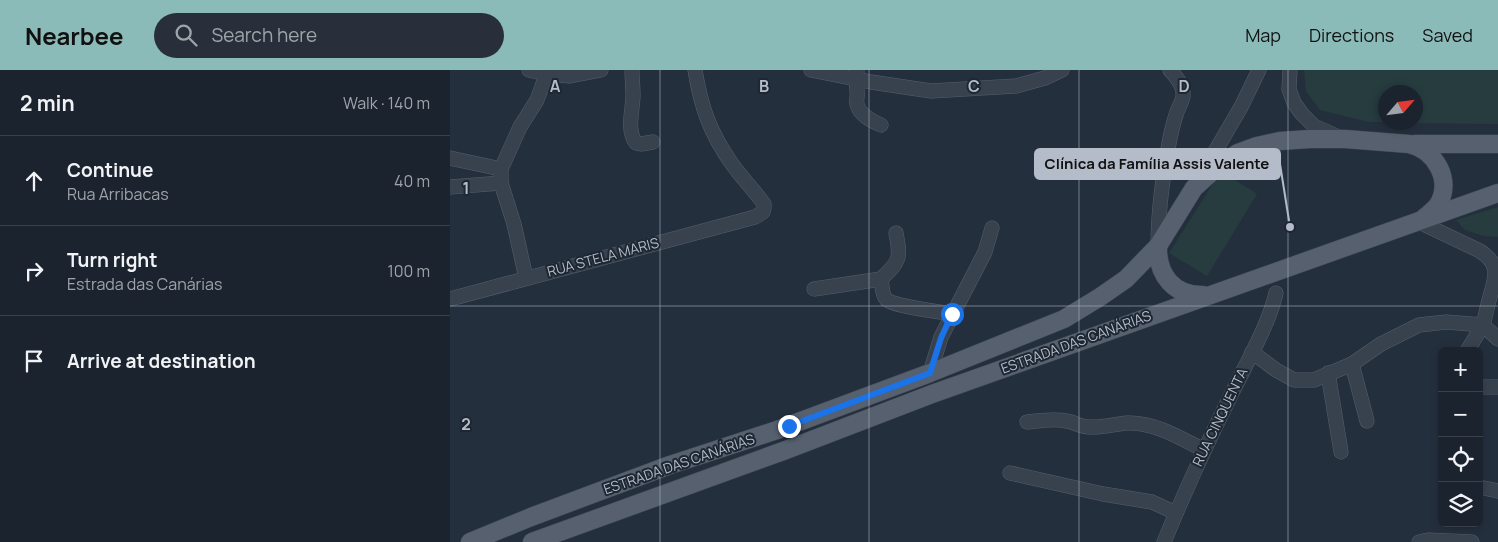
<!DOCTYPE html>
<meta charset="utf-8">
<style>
body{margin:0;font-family:Manrope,sans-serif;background:#282f3a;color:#f1f3f6}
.controls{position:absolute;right:15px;bottom:15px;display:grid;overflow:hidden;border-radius:8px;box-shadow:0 2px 8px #0003}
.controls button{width:45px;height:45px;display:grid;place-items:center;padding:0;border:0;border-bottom:1px solid #39404a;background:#1b232e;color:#f1f3f6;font:25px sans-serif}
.compass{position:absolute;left:928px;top:15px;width:45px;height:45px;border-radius:50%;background:#1b232e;box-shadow:0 2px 8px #0003;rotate:62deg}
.stop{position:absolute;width:15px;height:15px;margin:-11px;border:4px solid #1a73e8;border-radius:50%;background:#fff}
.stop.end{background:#1a73e8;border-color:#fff;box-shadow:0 1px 5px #0008}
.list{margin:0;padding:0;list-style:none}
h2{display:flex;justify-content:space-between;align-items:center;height:65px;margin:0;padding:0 20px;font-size:21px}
h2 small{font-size:16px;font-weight:400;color:#a0a4aa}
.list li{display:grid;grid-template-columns:32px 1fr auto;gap:15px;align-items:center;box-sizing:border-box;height:90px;padding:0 20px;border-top:1px solid #39404a}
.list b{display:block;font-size:19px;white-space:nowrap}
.list p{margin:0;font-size:16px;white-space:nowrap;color:#a0a4aa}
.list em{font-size:16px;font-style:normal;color:#a0a4aa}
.icon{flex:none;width:28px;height:28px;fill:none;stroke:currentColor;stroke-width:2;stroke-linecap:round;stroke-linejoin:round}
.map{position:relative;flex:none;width:1048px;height:472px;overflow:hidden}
header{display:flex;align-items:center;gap:30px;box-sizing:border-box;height:70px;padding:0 25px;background:#8bbbb9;color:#111}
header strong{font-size:24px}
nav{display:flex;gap:28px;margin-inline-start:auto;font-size:18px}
.search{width:350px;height:45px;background:#282f3a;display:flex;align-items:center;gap:12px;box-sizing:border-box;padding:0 18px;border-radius:28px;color:#a0a4aa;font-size:19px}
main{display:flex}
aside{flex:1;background:#1b232e}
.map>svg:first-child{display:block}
.green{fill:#263c3f}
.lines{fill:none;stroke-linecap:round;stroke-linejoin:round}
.minor-casing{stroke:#565f6c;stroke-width:15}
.major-casing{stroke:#414a57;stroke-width:19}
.minor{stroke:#38414e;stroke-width:14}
.major{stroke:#56606e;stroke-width:18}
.route{stroke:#1a73e8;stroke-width:6}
.grid{fill:none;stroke:#b4bcc9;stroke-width:1;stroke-opacity:0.55}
.labels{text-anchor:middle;stroke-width:4;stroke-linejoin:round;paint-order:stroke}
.street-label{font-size:14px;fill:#b4bcc9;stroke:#1d2633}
.grid-label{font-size:16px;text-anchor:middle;font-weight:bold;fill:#b4bcc9;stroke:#1d2633;stroke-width:4;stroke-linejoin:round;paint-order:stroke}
.leader{fill:none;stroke:#b4bcc9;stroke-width:2}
.callout-dot{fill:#b4bcc9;stroke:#1d2633;stroke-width:2}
.callout{fill:#b4bcc9;stroke:#b4bcc9;stroke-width:2}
.callout-label{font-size:15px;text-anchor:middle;font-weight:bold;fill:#111}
</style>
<header>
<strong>Nearbee</strong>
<div class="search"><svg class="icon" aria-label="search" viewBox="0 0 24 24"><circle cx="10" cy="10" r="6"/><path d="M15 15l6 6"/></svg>Search here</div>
<nav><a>Map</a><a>Directions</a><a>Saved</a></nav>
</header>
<main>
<aside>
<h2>2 min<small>Walk · 140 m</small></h2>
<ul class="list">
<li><svg class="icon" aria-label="ahead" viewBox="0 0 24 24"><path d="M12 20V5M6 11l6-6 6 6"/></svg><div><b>Continue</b><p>Rua Arribacas</p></div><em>40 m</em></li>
<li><svg class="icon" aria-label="right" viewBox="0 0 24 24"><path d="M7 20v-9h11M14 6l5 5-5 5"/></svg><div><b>Turn right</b><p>Estrada das Canárias</p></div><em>100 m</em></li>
<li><svg class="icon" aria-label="arrive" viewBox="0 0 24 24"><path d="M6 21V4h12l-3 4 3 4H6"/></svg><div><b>Arrive at destination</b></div></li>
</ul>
</aside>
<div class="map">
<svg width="1048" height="472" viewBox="0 0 1048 472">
<rect width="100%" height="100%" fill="#242f3e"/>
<g class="green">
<path d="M854,0H1048V54L956,53L966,52V22H936L935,52H919L870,40L856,21Z"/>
<path d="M771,101L807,124L757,206L719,183Z"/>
<path d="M1048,137V167L1034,166L1015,160L1006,150Z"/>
</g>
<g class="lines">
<defs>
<g id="minor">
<path d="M79,0L96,4L120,6L151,0"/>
<path d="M182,0C182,8 183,17 183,25C183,40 176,60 186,73L191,74L203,72"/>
<path d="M361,0L421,12L481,21L566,16L595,8L612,0"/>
<path d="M840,0L839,19L844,33L852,44L864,56L889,67"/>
<path d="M407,1C404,9 407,13 407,21C408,25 406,30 407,34C409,45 422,51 431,55"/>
<path d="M0,88L51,99"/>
<path d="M749,109L791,37L809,0"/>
<path d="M0,117L51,113"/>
<path d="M708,176C708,140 713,104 720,68C722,59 724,50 727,42C729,36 734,30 733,23C733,14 726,7 720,0"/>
<path d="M76,208L64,154L51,113V99L70,57L87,30L98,0"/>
<path d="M431,209C450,191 451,189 446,163"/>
<path d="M364,219L431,209C432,214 432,225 436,229C442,236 491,242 502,244"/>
<path d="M0,229L305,147L313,142L314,138V134C304,120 292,108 282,94C260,63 251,37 245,0"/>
<path d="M1017,281L1033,255L1048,269"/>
<path d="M802,282L826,300L844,310H864L902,294L931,274L969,255L996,252L1033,255C1036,244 1038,233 1041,223C1047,203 1048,193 1030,181L967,151"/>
<path d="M902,294L917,351"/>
<path d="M480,303L491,267L535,182L542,158"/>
<path d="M878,303L891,382"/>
<path d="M1029,317H1048"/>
<path d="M577,352C590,351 604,348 616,351C624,352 631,357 639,357C652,358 665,354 677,353C705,352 730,368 754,380"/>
<path d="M560,403L653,424L702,432L726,443"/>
<path d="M1029,417L1048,421"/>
<path d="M714,472C735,421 758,371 783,321C797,292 819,254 826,223"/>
<path d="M969,472L978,470L1022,472"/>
</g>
<g id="major">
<path d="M964,74H1048"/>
<path d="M708,176C707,205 724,226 753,225"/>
<path d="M20,472L81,447L220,395L327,360L480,303L614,249L650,227L676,209L708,176L744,118L767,97L788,83L807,76L830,71L860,69H895L959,74C985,80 1003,110 988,135C984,140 979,144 974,148"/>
<path d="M82,472L336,380L482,324L1048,123"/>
</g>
</defs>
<use href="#minor" class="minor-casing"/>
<use href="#major" class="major-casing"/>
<use href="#minor" class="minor"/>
<use href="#major" class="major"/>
</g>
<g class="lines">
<path class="route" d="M339,356L480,303L491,268L502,244"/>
</g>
<path class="grid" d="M210,0V472M419,0V472M629,0V472M838,0V472M0,236H1048"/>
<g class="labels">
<g class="street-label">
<text transform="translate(153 187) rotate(-15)" y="5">RUA STELA MARIS</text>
<text transform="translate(626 272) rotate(-20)" y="5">ESTRADA DAS CANÁRIAS</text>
<text transform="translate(770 347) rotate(-64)" y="5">RUA CINQUENTA</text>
<text transform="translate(229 394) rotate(-19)" y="5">ESTRADA DAS CANÁRIAS</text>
</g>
</g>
<g class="grid-label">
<text x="105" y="22">A</text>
<text x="314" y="22">B</text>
<text x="524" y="22">C</text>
<text x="734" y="22">D</text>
<text x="16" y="124">1</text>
<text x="16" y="360">2</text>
</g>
<path class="leader" d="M840 157L830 94"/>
<circle class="callout-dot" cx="840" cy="157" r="5"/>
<rect class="callout" x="585" y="79" width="245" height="30" rx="5"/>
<g class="callout-label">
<text x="707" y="99">Clínica da Família Assis Valente</text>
</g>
</svg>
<div class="controls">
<button>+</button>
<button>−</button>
<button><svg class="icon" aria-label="locate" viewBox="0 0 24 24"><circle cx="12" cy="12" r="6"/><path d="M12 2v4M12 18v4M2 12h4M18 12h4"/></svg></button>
<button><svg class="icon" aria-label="layers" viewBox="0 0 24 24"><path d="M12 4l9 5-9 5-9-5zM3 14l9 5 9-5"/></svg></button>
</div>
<svg class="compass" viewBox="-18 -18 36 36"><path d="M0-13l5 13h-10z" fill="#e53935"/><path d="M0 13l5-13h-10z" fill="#a0a4aa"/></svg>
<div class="stop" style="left:502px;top:244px"></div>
<div class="stop end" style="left:339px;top:356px"></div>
</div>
</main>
